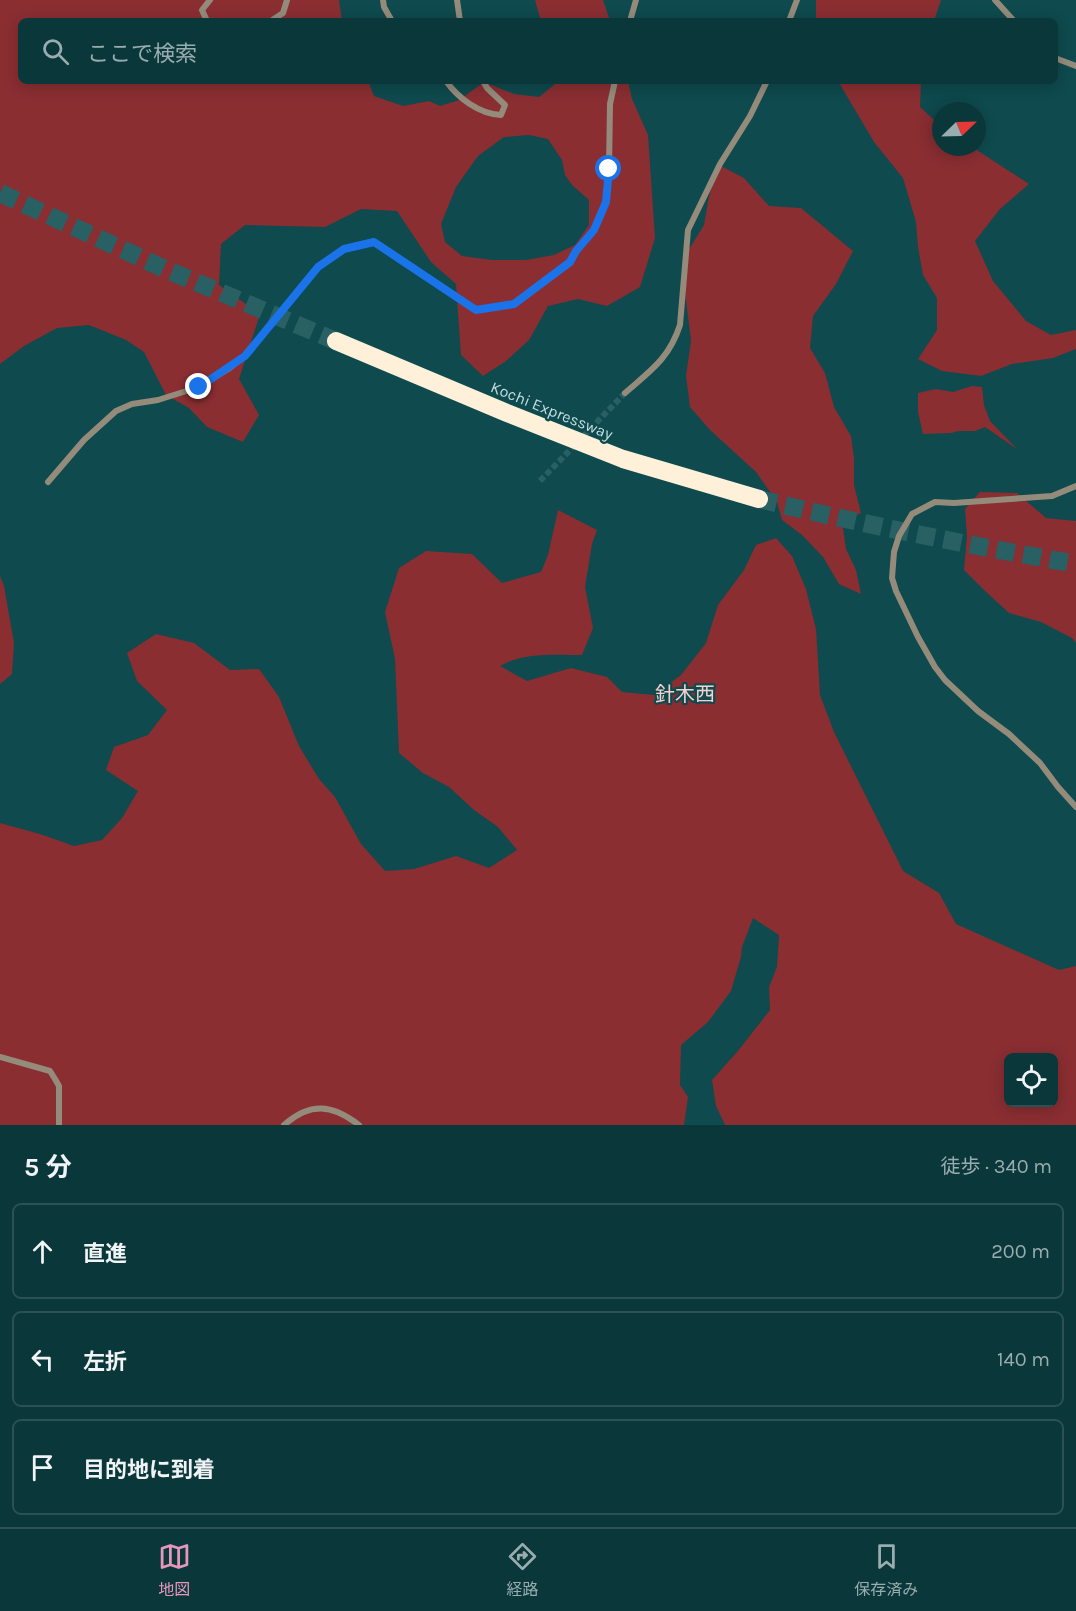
<!DOCTYPE html>
<html lang="ja">
<meta charset="utf-8">
<style>
body{margin:0;font-family:Karla,"Noto Sans JP",sans-serif;background:#133f42;color:#f1f3f6}
.controls{position:absolute;right:18px;bottom:18px;display:grid;overflow:hidden;border-radius:9px;box-shadow:0 3px 15px #0003}
.controls button{width:54px;height:54px;display:grid;place-items:center;padding:0;border:0;border-bottom:2px solid #2a5254;background:#0a383a;color:#f1f3f6;font:30px sans-serif}
.compass{position:absolute;left:932px;top:102px;width:54px;height:54px;border-radius:50%;background:#0a383a;box-shadow:0 3px 15px #0003;rotate:67deg}
.stop{position:absolute;width:18px;height:18px;margin:-14px;border:4px solid #1a73e8;border-radius:50%;background:#fff}
.stop.end{background:#1a73e8;border-color:#fff;box-shadow:0 2px 6px #0008}
.list{margin:0;padding:0;list-style:none}
h2{display:flex;justify-content:space-between;align-items:center;height:78px;margin:0;padding:0 24px;font-size:26px}
h2 small{font-size:20px;font-weight:400;color:#99acaf}
.list li{display:grid;grid-template-columns:39px 1fr auto;gap:18px;align-items:center;box-sizing:border-box;height:96px;margin:0 12px 12px;padding:0 12px;border:2px solid #2a5254;border-radius:9px}
.list b{display:block;font-size:22px;white-space:nowrap}
.list em{font-size:20px;font-style:normal;color:#99acaf}
.icon{flex:none;width:33px;height:33px;fill:none;stroke:currentColor;stroke-width:2;stroke-linecap:round;stroke-linejoin:round}
.map{position:relative;flex:none;width:1076px;height:1125px;overflow:hidden}
.search{position:absolute;background:#0a383a;box-shadow:0 3px 15px #0003;left:18px;right:18px;top:18px;height:66px;display:flex;align-items:center;gap:15px;box-sizing:border-box;padding:0 21px;border-radius:9px;color:#99acaf;font-size:22px}
.sheet{height:402px;background:#0a383a}
nav{display:flex;justify-content:space-around;align-items:center;box-sizing:border-box;height:84px;border-top:2px solid #2a5254;background:#0a383a;font-size:16px;color:#99acaf}
nav a{display:grid;justify-items:center;gap:3px}
nav .on{color:#e797bd}
.map>svg:first-child{display:block}
.green{fill:#8a2e32;fill-rule:evenodd}
.lines{fill:none;stroke-linecap:round;stroke-linejoin:round}
.minor-tunnel{stroke:#296064;stroke-width:6;stroke-dasharray:6 3;stroke-linecap:butt}
.motorway-tunnel{stroke:#296064;stroke-width:18;stroke-dasharray:18 9;stroke-linecap:butt}
.minor{stroke:#948b7b;stroke-width:6}
.motorway{stroke:#fff1d9;stroke-width:18}
.route{stroke:#1a73e8;stroke-width:8}
.labels{text-anchor:middle;stroke-width:4.5;stroke-linejoin:round;paint-order:stroke}
.street-label{font-size:16px;fill:#c2dddf;stroke:#0e4a4e}
.quarter-label{font-size:20px;fill:#f5d2d0;stroke:#0e4a4e}
</style>
<div class="map">
<svg width="1076" height="1125" viewBox="0 0 1076 1125">
<rect width="100%" height="100%" fill="#0e4a4e"/>
<g class="green">
<path d="M0,0H339L342,21H21V81H368L374,96L403,106L429,101L440,106L459,100L484,82L514,94L539,97L559,81H628L632,99L648,135L655,238L640,287L607,306L578,299L548,306L529,340L506,361L483,376L461,355L456,284L431,262L397,211L361,209L325,227L245,225L221,244L219,285L260,314L239,379L259,415L243,442L207,427L189,408L166,395L144,352L126,340L89,325L57,328L24,346L0,364ZM529,135L548,139L562,160L565,175L572,185L589,200V225L575,245L554,255L526,260H492L462,256L445,242L441,224L456,187L478,156L504,137Z"/>
<path d="M535,0H603L610,21H541Z"/>
<path d="M816,0H941L934,21H816Z"/>
<path d="M838,81H921L920,107L941,126V147H972L1029,184L1000,209L975,241L993,281L1026,321L1051,335L1076,330V349L1053,358L1012,364L981,376L942,371L918,359L937,330V298L923,275L918,247L916,222L903,178L874,142Z"/>
<path d="M719,165L744,178L769,206L801,208L853,251L836,284L813,316L810,348L825,373L834,407L851,436L854,458V485L861,513L842,521L846,549L856,570L861,594L839,584L823,557L802,535L782,520L777,502L756,472L710,430L690,407L686,376L691,341L685,292L688,251L704,225L709,196Z"/>
<path d="M972,386L982,387L984,405L990,421L1017,449L985,427L975,431H959L951,433L923,434L918,412V393L936,389L953,392Z"/>
<path d="M980,492L1017,493L1046,518L1076,521V643L1072,638L1041,622L1009,613L985,591L964,570L967,536L965,509Z"/>
<path d="M558,510L597,530L592,544L585,587L593,628L582,655C556,655 523,652 500,666L527,681L571,668L607,677L622,692L654,695L681,675L706,643L718,605L744,570L756,545L776,538L792,556L806,589L816,629L820,695L834,732L903,871L939,893L956,924L1059,970L1076,966V1125H725L716,1106L712,1080L737,1052L770,1010L769,987L777,967L779,935L753,918L742,947L741,957L731,991L708,1022L681,1045L680,1085L688,1097L684,1125H0V823L40,834L74,846L102,840L122,818L138,791L106,770L114,747L148,735L167,710L137,681L127,653L156,634L194,643L230,670L259,669L279,697L299,746L319,779L335,797L361,844L385,871L414,869L456,856L489,868L517,850L498,827L474,810L449,787L423,773L399,753L395,659L385,612L399,568L426,551L472,554L502,583L541,572L548,555ZM1008,1058H1054V1102H1008Z"/>
<path d="M0,576L4,586L14,643L12,674L0,684Z"/>
</g>
<g class="lines">
<path class="minor-tunnel" d="M540,481L625,393"/>
<g class="motorway-tunnel">
<path d="M0,193L165,269L336,341"/>
<path d="M759,499C864,525 970,545 1076,564"/>
</g>
<g class="minor">
<path d="M383,0L384,7L392,21"/>
<path d="M457,0L460,21"/>
<path d="M995,0L1014,21"/>
<path d="M207,21L202,10L210,0"/>
<path d="M271,21L283,13L287,0"/>
<path d="M630,21L636,0"/>
<path d="M789,21L797,0"/>
<path d="M1055,58L1076,66"/>
<path d="M446,81C458,98 479,114 501,115L505,105L487,88L483,81"/>
<path d="M625,393C650,371 669,359 680,325L688,230L720,164L750,116L767,81"/>
<path d="M48,482L84,440L116,411L132,404L158,400L199,387L228,369L245,356L318,267L344,249L374,242L476,310L514,304L570,263L576,251L594,230L606,202L609,169L610,104L615,81"/>
<path d="M1076,486L1052,496L954,503L935,502L912,514L899,536L894,552L892,578L896,591L918,637L935,667L945,680L978,711L1009,734L1040,763L1058,787L1076,807"/>
<path d="M0,1057L50,1071L55,1079L59,1086V1125"/>
<path d="M284,1125C310,1102 332,1104 359,1125"/>
</g>
<path class="motorway" d="M336,341L507,413L623,459L759,499"/>
</g>
<g class="lines">
<path class="route" d="M199,387L245,356L318,267L344,249L374,242L476,310L514,304L570,262L576,251L594,230L606,202L609,169"/>
</g>
<g class="labels">
<g class="street-label">
<text transform="translate(552 410) rotate(22)" y="6">Kochi Expressway</text>
</g>
<g class="quarter-label">
<text x="685" y="701">針木西</text>
</g>
</g>
</svg>
<div class="controls">
<button><svg class="icon" aria-label="locate" viewBox="0 0 24 24"><circle cx="12" cy="12" r="6"/><path d="M12 2v4M12 18v4M2 12h4M18 12h4"/></svg></button>
</div>
<svg class="compass" viewBox="-18 -18 36 36"><path d="M0-13l5 13h-10z" fill="#e53935"/><path d="M0 13l5-13h-10z" fill="#99acaf"/></svg>
<div class="stop" style="left:609px;top:169px"></div>
<div class="stop end" style="left:199px;top:387px"></div>
<div class="search"><svg class="icon" aria-label="search" viewBox="0 0 24 24"><circle cx="10" cy="10" r="6"/><path d="M15 15l6 6"/></svg>ここで検索</div>
</div>
<section class="sheet">
<h2>5 分<small>徒歩 · 340 m</small></h2>
<ul class="list">
<li><svg class="icon" aria-label="ahead" viewBox="0 0 24 24"><path d="M12 20V5M6 11l6-6 6 6"/></svg><div><b>直進</b></div><em>200 m</em></li>
<li><svg class="icon" aria-label="left" viewBox="0 0 24 24"><path d="M17 20v-9H6M10 6l-5 5 5 5"/></svg><div><b>左折</b></div><em>140 m</em></li>
<li><svg class="icon" aria-label="arrive" viewBox="0 0 24 24"><path d="M6 21V4h12l-3 4 3 4H6"/></svg><div><b>目的地に到着</b></div></li>
</ul>
</section>
<nav>
<a class="on"><svg class="icon" aria-label="map" viewBox="0 0 24 24"><path d="M3 6l6-2 6 2 6-2v14l-6 2-6-2-6 2zM9 4v14M15 6v14"/></svg>地図</a>
<a><svg class="icon" aria-label="directions" viewBox="0 0 24 24"><path d="M12 3l9 9-9 9-9-9zM9 14v-3h6M13 9l2 2-2 2"/></svg>経路</a>
<a><svg class="icon" aria-label="saved" viewBox="0 0 24 24"><path d="M7 4h10v16l-5-4-5 4z"/></svg>保存済み</a>
</nav>
